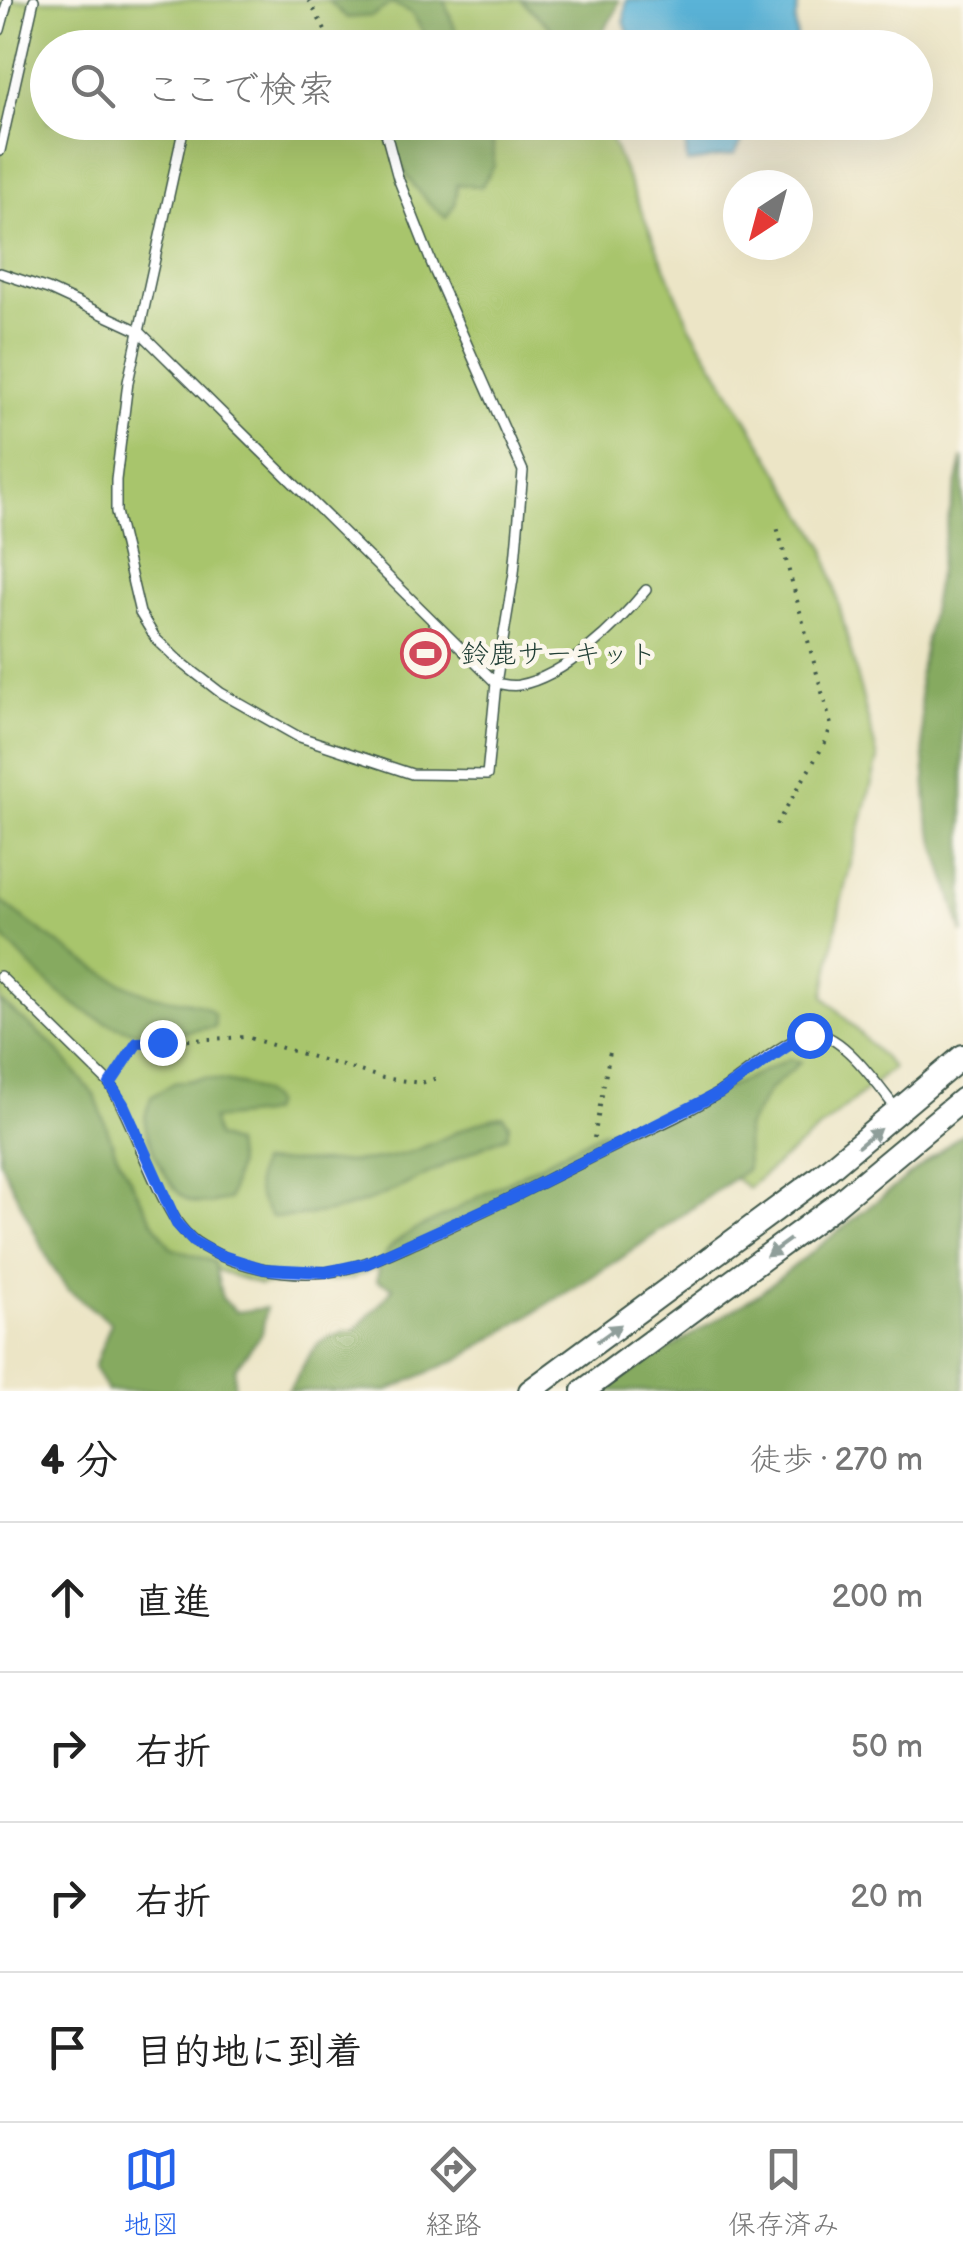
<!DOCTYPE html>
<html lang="ja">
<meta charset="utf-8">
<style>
body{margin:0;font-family:"Balsamiq Sans","Klee One",sans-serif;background:#f2f2f2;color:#222}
.compass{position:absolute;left:723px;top:170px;width:90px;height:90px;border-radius:50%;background:#fff;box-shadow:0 10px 40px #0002;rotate:216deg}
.stop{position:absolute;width:30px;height:30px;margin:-22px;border:8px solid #2563eb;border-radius:50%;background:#fff}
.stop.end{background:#2563eb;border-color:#fff;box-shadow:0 2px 10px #0008}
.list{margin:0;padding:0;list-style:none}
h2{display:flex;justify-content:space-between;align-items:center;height:130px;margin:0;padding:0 40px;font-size:42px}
h2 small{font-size:32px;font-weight:400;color:#767676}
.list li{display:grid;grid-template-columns:65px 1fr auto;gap:30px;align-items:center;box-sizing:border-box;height:150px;padding:0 40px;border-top:2px solid #e0e0e0}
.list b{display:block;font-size:38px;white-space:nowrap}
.list em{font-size:32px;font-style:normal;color:#767676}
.icon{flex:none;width:55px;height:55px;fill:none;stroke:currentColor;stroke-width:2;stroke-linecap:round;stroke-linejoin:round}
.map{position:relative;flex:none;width:963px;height:1391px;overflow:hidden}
.search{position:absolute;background:#fff;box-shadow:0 10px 40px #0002;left:30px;right:30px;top:30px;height:110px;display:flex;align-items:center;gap:25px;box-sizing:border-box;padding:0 35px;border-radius:55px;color:#767676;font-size:38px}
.sheet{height:730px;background:#fff}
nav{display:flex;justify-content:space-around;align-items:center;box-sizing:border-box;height:140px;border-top:2px solid #e0e0e0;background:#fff;font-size:28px;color:#767676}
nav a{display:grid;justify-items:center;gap:5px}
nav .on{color:#2563eb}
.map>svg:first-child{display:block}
.green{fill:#a8c56c;stroke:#648150;stroke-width:2.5}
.forest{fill:#86aa60;stroke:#52744a;stroke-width:2.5}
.water{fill:#5ab3d7;stroke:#3c7886;stroke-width:2.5}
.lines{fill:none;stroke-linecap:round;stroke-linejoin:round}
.service-casing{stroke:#3e564a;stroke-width:12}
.tertiary-casing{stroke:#3e564a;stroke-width:26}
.path{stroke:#3e564a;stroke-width:4;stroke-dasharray:2.5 8;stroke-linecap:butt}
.service{stroke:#fff;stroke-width:9}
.tertiary{stroke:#fff;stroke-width:22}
.oneway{fill:#8f9e9a}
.route{stroke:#2563eb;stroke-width:12}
.labels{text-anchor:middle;stroke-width:9;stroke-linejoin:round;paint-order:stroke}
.poi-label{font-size:28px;fill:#1f3d34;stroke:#fbf7ec;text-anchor:start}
</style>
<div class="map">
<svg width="963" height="1391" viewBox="0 0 963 1391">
<rect width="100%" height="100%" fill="#fbf7ec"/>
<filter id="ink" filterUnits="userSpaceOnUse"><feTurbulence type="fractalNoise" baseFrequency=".01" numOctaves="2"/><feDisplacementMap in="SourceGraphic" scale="20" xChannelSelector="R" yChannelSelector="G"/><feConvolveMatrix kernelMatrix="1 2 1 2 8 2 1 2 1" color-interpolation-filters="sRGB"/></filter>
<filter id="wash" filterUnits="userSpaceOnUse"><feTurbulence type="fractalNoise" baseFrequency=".0048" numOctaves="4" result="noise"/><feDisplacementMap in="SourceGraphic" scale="40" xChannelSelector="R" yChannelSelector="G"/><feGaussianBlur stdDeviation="2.25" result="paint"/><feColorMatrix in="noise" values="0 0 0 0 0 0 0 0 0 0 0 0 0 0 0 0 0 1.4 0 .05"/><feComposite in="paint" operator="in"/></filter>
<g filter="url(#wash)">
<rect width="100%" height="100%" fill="#ece5c6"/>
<path class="green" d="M0,0H559L575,47L48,48V122L604,123L690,326L824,546L878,759L841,902L824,996L893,1068L748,1188L678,1136L434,1240L351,1279L260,1285L171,1254L0,1006Z"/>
<g class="forest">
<path d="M327,0H444L462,47H433L411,12L392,3L372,16L347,18Z"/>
<path d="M521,0H619L615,13L596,41L581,42L570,47Z"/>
<path d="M383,123H492L494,166L481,187L457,184L455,204L446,218C412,190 396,164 383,123Z"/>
<path d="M963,457V934L928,820L919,677L948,520Z"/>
<path d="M0,900C36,929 104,979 147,994C168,1001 200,998 214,1014L215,1027C193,1030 168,1036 145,1033C86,1027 37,975 0,933Z"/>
<path d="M0,1001L53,1045L95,1096L116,1153L152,1220L171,1248L214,1262L222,1298L236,1312L266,1308L262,1333L235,1368L234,1391H107L94,1367L111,1323L67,1289L51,1265L0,1161Z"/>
<path d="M789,1059L801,1062L769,1090L746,1128L747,1169L620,1259L461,1358L387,1391H288C311,1358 309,1336 355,1330C364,1321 388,1297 393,1287L377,1281C380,1231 430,1229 465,1204L602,1132L677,1111Z"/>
<path d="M204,1078C228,1082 258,1083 273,1103L270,1112L262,1114L212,1119L216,1137L234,1144L237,1165L229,1200C216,1202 202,1206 190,1201C171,1194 145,1140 145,1120C145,1113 149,1104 151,1097L174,1083Z"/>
<path d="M503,1116L509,1124L507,1136C420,1171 372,1218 272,1217C257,1199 252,1185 260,1163C307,1159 353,1167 400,1155C436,1146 467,1122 503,1116Z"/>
<path d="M963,1133V1391H600L760,1293Z"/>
</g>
<g class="water">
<path d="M626,0H799L795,21L798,47H627L625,40H631L624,21Z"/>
<path d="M680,123H752L735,154L687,163L685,135Z"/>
</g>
</g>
<g filter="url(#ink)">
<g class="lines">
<defs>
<g id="service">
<path d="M0,30L8,0"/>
<path d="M338,48L349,42L351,48"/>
<path d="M185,122L128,382L116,480V512L140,613L156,639L177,659L221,693L297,736L412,774L487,775L496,683L514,573L523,471L435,272L398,178L383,122"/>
<path d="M0,151L34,0"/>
<path d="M0,273L48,289L139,331L496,683C503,684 512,687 519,685C566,676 617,625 646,590"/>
<path d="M0,976L110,1084C136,1125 161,1219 196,1242C232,1267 285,1276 327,1272C361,1268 390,1253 420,1240C476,1216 530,1188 585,1161C629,1138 678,1119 720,1092C743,1078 791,1032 817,1034C845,1036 881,1090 898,1111"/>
</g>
<g id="tertiary">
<path d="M530,1391L817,1179L963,1056"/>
<path d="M583,1391L832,1208L963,1099"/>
</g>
</defs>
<use href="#service" class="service-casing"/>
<use href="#tertiary" class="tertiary-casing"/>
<g class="path">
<path d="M309,0L328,36"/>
<path d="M776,825L826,741L831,725L777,527"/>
<path d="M119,1071L137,1043L246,1037L383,1078L421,1083L437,1078"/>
<path d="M594,1138L611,1046"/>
</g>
<use href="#service" class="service"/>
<use href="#tertiary" class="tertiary"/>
</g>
<defs><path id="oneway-solid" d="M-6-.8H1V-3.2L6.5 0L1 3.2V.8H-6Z" transform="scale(2.5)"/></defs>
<g class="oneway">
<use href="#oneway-solid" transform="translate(869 1138) rotate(-39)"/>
<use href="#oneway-solid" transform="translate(778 1248) rotate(144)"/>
<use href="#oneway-solid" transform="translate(609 1333) rotate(-36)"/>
</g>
</g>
<g class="lines" filter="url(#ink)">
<path class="route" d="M162,1042L137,1043L110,1084L123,1104L177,1224L194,1242L219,1255L264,1269L326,1272L365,1264L517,1195L719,1093L796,1040L809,1035"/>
</g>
<defs>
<symbol id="stadium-ring" viewBox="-11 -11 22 22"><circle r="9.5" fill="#fbf7ec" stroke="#d1495b" stroke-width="1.5"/><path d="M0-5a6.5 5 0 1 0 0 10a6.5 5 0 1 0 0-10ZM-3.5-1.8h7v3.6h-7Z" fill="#d1495b"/></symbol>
</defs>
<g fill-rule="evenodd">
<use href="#stadium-ring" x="398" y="626" width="55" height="55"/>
</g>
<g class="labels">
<g class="poi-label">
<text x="461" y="663">鈴鹿サーキット</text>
</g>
</g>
</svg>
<svg class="compass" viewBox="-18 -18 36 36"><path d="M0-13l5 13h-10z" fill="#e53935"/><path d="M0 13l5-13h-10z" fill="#767676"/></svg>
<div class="stop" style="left:809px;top:1035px"></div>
<div class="stop end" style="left:162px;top:1042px"></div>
<div class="search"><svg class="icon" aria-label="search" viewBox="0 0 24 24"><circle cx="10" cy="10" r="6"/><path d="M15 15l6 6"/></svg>ここで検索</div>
</div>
<section class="sheet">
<h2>4 分<small>徒歩 · 270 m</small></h2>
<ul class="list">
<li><svg class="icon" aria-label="ahead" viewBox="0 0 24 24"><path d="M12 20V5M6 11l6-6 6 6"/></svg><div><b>直進</b></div><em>200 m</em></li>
<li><svg class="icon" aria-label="right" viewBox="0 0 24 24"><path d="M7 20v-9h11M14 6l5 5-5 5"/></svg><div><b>右折</b></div><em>50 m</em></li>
<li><svg class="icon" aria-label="right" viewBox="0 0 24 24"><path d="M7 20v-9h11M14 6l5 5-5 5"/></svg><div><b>右折</b></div><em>20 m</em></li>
<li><svg class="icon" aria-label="arrive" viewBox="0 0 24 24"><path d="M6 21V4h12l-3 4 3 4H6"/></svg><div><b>目的地に到着</b></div></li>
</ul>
</section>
<nav>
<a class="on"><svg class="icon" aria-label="map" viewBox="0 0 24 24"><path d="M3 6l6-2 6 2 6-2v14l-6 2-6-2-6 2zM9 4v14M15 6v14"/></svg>地図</a>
<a><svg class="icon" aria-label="directions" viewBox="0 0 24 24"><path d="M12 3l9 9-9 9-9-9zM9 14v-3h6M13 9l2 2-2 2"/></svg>経路</a>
<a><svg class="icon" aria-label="saved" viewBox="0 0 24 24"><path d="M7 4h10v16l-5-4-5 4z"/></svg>保存済み</a>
</nav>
